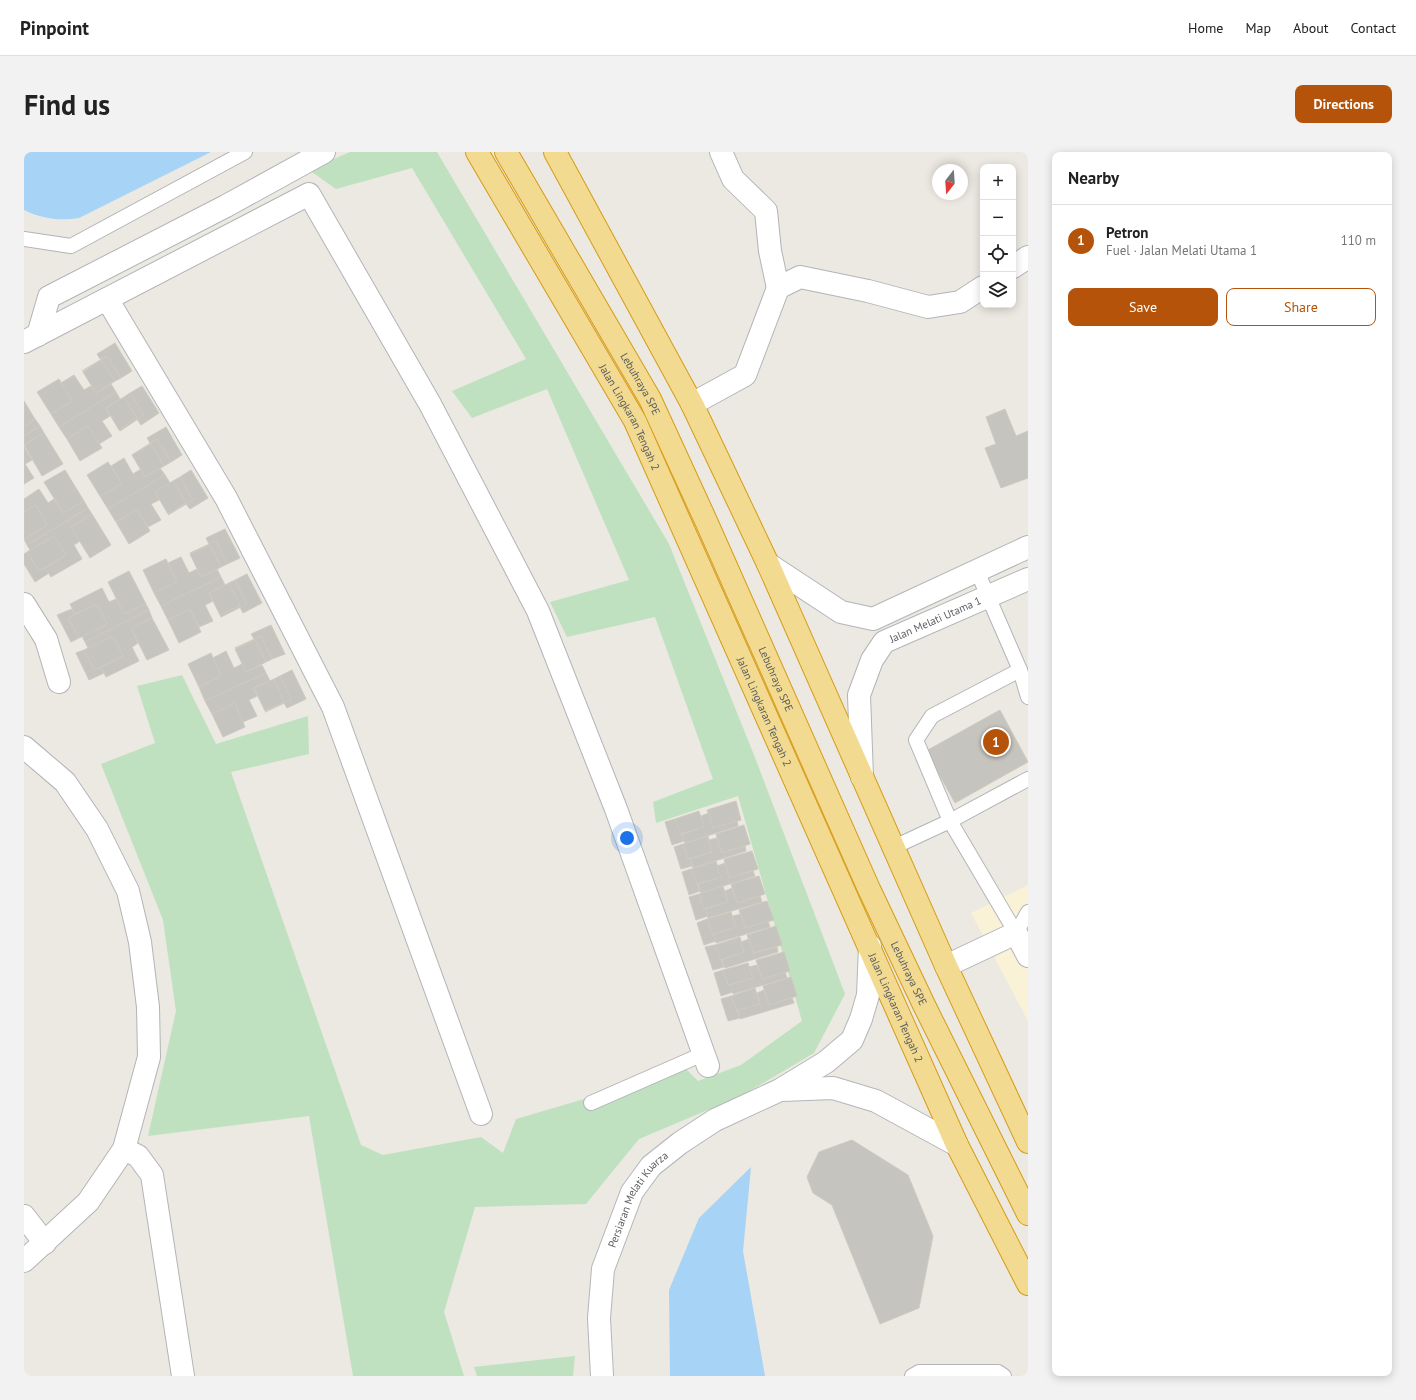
<!DOCTYPE html>
<meta charset="utf-8">
<style>
body{margin:0;font-family:"PT Sans",sans-serif;background:#f2f2f2;color:#222}
.controls{position:absolute;right:12px;top:12px;display:grid;overflow:hidden;border-radius:8px;box-shadow:0 2px 10px #0003}
.controls button{width:36px;height:36px;display:grid;place-items:center;padding:0;border:0;border-bottom:1px solid #e0e0e0;background:#fff;color:#222;font:20px sans-serif}
.compass{position:absolute;left:908px;top:12px;width:36px;height:36px;border-radius:50%;background:#fff;box-shadow:0 2px 10px #0003;rotate:197deg}
.you{position:absolute;left:603px;top:686px;width:14px;height:14px;margin:-10px;border:3px solid #fff;border-radius:50%;background:#1a73e8;box-shadow:0 0 0 6px #1a73e833}
.badge{display:grid;place-items:center;width:26px;height:26px;border-radius:50%;background:#b45309;color:#fff;font-size:13px;font-weight:700}
.pin{position:absolute;translate:-50% -50%;border:2px solid #fff;box-shadow:0 1px 4px #0006}
.list{margin:0;padding:0;list-style:none}
h2{display:flex;justify-content:space-between;align-items:center;height:52px;margin:0;padding:0 16px;font-size:17px}
h2 small{font-size:13px;font-weight:400;color:#767676}
.list li{display:grid;grid-template-columns:26px 1fr auto;gap:12px;align-items:center;box-sizing:border-box;height:72px;padding:0 16px;border-top:1px solid #e0e0e0}
.list b{display:block;font-size:15px;white-space:nowrap}
.list p{margin:0;font-size:13px;white-space:nowrap;color:#767676}
.list em{font-size:13px;font-style:normal;color:#767676}
.actions{display:flex;gap:8px;padding:12px 16px}
.actions a{flex:1;padding:9px 0;border:1px solid #b45309;border-radius:8px;text-align:center;font-size:14px;color:#b45309}
.actions .main{background:#b45309;color:#fff}
.icon{flex:none;width:22px;height:22px;fill:none;stroke:currentColor;stroke-width:2;stroke-linecap:round;stroke-linejoin:round}
.map{position:relative;flex:none;width:1004px;height:1224px;overflow:hidden;border-radius:8px}
header{display:flex;align-items:center;gap:24px;box-sizing:border-box;height:56px;padding:0 20px;background:#fff;border-bottom:1px solid #e0e0e0}
header strong{font-size:19px}
nav{display:flex;gap:22px;margin-inline-start:auto;font-size:14px}
.intro{display:flex;align-items:center;justify-content:space-between;box-sizing:border-box;height:96px;padding:0 24px}
h1{margin:0;font-size:28px}
.button{padding:10px 18px;border-radius:8px;background:#b45309;color:#fff;font-size:14px;font-weight:700}
main{display:flex;gap:24px;padding:0 24px}
aside{flex:1;background:#fff;border-radius:8px;box-shadow:0 2px 10px #0003}
.map>svg:first-child{display:block}
.commercial{fill:#faf2d7}
.green{fill:#bfe1c0}
.water{fill:#a6d3f6}
.building{fill:#c6c4be;stroke:#cfcac0}
.lines{fill:none;stroke-linecap:round;stroke-linejoin:round}
.lane-casing{stroke:#b2b4b7;stroke-width:16}
.street-casing{stroke:#b2b4b7;stroke-width:24}
.secondary-casing{stroke:#b3b6ba;stroke-width:24}
.highway-casing{stroke:#d79b16;stroke-width:24}
.lane{stroke:#fff;stroke-width:14}
.street{stroke:#fff;stroke-width:22}
.secondary{stroke:#fff;stroke-width:22}
.highway{stroke:#f2da91;stroke-width:22}
.labels{text-anchor:middle;stroke-width:3;stroke-linejoin:round;paint-order:stroke}
.street-label{font-size:11px;fill:#5a5d61;stroke:#fff}
</style>
<header>
<strong>Pinpoint</strong>
<nav><a>Home</a><a>Map</a><a>About</a><a>Contact</a></nav>
</header>
<div class="intro"><h1>Find us</h1><a class="button">Directions</a></div>
<main>
<div class="map">
<svg width="1004" height="1224" viewBox="0 0 1004 1224">
<rect width="100%" height="100%" fill="#ebe9e1"/>
<path class="commercial" d="M1004,733V869L947,761Z"/>
<g class="green">
<path d="M326,0H413L645,392L730,603L821,842L790,901L719,943L615,987L562,1052L451,1055L420,1160L440,1224H329L285,964L124,984L152,859L139,768L77,612L131,591L113,534L158,523L192,592L284,564L285,602L207,620L337,993L359,1003L457,985L479,1001L492,967L662,917L674,929L717,913L778,869L714,644L632,671L629,650L689,627L631,465L543,485L526,450L605,428L523,237L448,266L428,239L502,207L388,16L312,37L285,18Z"/>
<path d="M551,1204L549,1224H453L450,1215Z"/>
</g>
<g class="water">
<path d="M0,0H187L55,66C35,69 19,67 0,58Z"/>
<path d="M727,1015L719,1099L741,1224H646L645,1138L675,1066Z"/>
</g>
<g class="building">
<path d="M91,191L108,219L97,226L83,204L76,207L73,202Z"/>
<path d="M83,204L97,226L91,229L77,208L58,219Z"/>
<path d="M77,208L91,229L72,241L59,220Z"/>
<path d="M50,223L60,238L67,234L72,241L87,232L92,240L35,275L27,262L48,249L37,231Z"/>
<path d="M35,227L48,249L27,262L13,240Z"/>
<path d="M118,234L135,261L117,273L113,267L120,263L106,241Z"/>
<path d="M92,240L96,247L82,256L86,264L78,269L88,284L75,292L64,274L43,287L35,275Z"/>
<path d="M106,241L120,263L96,279L95,278L113,266L100,245Z"/>
<path d="M100,245L113,266L95,278L82,256Z"/>
<path d="M0,249L11,267L0,275Z"/>
<path d="M981,257L992,284L1004,279V326L977,336L961,296L972,292L962,265Z"/>
<path d="M11,267L16,274L0,284V275Z"/>
<path d="M16,274L20,281L0,293V284Z"/>
<path d="M64,274L78,296L56,309L43,287Z"/>
<path d="M142,275L158,303L147,310L133,287L126,291L123,286Z"/>
<path d="M20,281L39,312L18,324L0,293Z"/>
<path d="M133,287L147,310L140,314L127,292L108,303Z"/>
<path d="M127,292L140,314L121,325L108,303Z"/>
<path d="M0,295L8,308L1,312L10,326L0,332Z"/>
<path d="M100,306L109,322L117,317L121,325L136,316L141,323L84,357L76,344L98,332L87,314Z"/>
<path d="M84,310L98,332L76,344L63,323Z"/>
<path d="M41,318L60,349L39,361L20,330Z"/>
<path d="M167,318L184,346L166,357L162,352L169,348L156,325Z"/>
<path d="M141,323L146,331L131,340L135,348L127,352L137,368L124,375L113,358L92,370L84,357Z"/>
<path d="M156,325L169,348L144,363L162,351L149,329Z"/>
<path d="M149,329L162,351L144,362L131,340Z"/>
<path d="M15,337L24,351L30,347L39,361L60,349L64,356L3,393L0,387L23,373L12,353L0,360V347Z"/>
<path d="M12,353L23,373L0,387V360Z"/>
<path d="M64,356L68,362L47,375L56,389L50,393L58,407L27,425L21,416L42,403L30,384L6,398L3,393Z"/>
<path d="M113,358L126,379L105,392L92,370Z"/>
<path d="M68,362L87,393L66,406L47,375Z"/>
<path d="M201,377L216,406L203,412L192,389L185,392L182,386Z"/>
<path d="M30,384L42,403L15,419L3,400Z"/>
<path d="M192,389L203,412L197,415L186,393L166,401Z"/>
<path d="M186,393L197,415L177,425L166,402Z"/>
<path d="M3,400L15,419L21,416L25,421L11,430L0,412V402Z"/>
<path d="M157,405L165,421L173,417L177,425L193,417L197,425L137,454L130,441L153,430L144,411Z"/>
<path d="M142,407L153,430L130,441L119,418Z"/>
<path d="M105,419L122,452L100,462L84,430Z"/>
<path d="M223,422L238,451L219,461L216,455L223,452L211,428Z"/>
<path d="M197,425L201,433L185,441L189,449L181,453L189,469L175,475L166,457L144,468L137,454Z"/>
<path d="M211,428L223,452L197,465L196,463L216,454L205,431Z"/>
<path d="M205,431L216,454L196,463L185,441Z"/>
<path d="M78,436L85,450L92,447L100,462L122,452L125,458L61,490L58,484L83,472L73,452L51,462L46,452Z"/>
<path d="M73,452L83,472L55,486L44,466Z"/>
<path d="M48,457L51,462L44,466L55,486L47,490L33,463Z"/>
<path d="M166,457L177,480L155,491L144,468Z"/>
<path d="M125,458L128,466L107,476L114,491L108,495L115,509L82,525L77,515L99,504L89,484L64,496L61,490Z"/>
<path d="M128,466L145,498L123,508L107,476Z"/>
<path d="M247,473L261,502L248,507L237,484L230,487L227,482Z"/>
<path d="M89,484L99,504L70,518L60,498Z"/>
<path d="M237,484L248,507L242,510L231,488L211,496Z"/>
<path d="M231,488L242,510L222,520L211,497Z"/>
<path d="M60,498L70,518L77,515L80,521L65,528L52,501Z"/>
<path d="M202,499L210,516L218,512L222,520L238,513L242,521L181,549L175,535L197,524L189,506Z"/>
<path d="M187,501L197,524L175,535L164,512Z"/>
<path d="M268,518L282,547L263,556L260,551L267,548L256,524Z"/>
<path d="M242,521L246,529L230,536L233,544L225,548L233,564L219,570L211,551L188,562L181,549Z"/>
<path d="M256,524L267,548L241,560L260,550L250,527Z"/>
<path d="M250,527L260,550L241,559L230,536Z"/>
<path d="M211,551L221,575L199,585L188,562Z"/>
<path d="M976,558L1004,610L931,651L902,599Z"/>
<path d="M712,649L717,668L689,676L683,658Z"/>
<path d="M675,659L680,675L656,682L651,667Z"/>
<path d="M685,661L689,676L713,669L714,674L661,691L658,682L680,675L677,664Z"/>
<path d="M651,667L660,689L648,693L641,670Z"/>
<path d="M720,673L726,692L698,701L692,682Z"/>
<path d="M684,684L688,700L664,707L659,692Z"/>
<path d="M693,686L698,701L721,694L722,699L669,716L666,707L688,700L685,688Z"/>
<path d="M659,692L664,707H666L668,714L657,717L650,695Z"/>
<path d="M728,699L734,717L705,726L700,707Z"/>
<path d="M692,709L697,725L672,732L667,717Z"/>
<path d="M701,711L705,726L729,719L731,724L677,741L674,732L697,725L693,714Z"/>
<path d="M667,717L676,739L665,743L658,720Z"/>
<path d="M735,724L741,742L713,751L707,732Z"/>
<path d="M699,734L704,750L679,757L675,742Z"/>
<path d="M708,736L713,751L736,744L738,750L684,766L682,757L704,750L701,739Z"/>
<path d="M675,742L679,757H682L684,764L672,768L665,745Z"/>
<path d="M743,749L750,768L721,776L715,758Z"/>
<path d="M707,760L712,775L688,783L683,767Z"/>
<path d="M717,762L721,776L744,769L746,775L692,791L690,782L712,775L709,764Z"/>
<path d="M683,767L692,789L680,793L673,771Z"/>
<path d="M752,774L758,793L729,801L723,783Z"/>
<path d="M716,785L720,800L696,808L691,793Z"/>
<path d="M725,787L729,801L753,795L754,800L701,816L698,808L720,800L717,790Z"/>
<path d="M691,793L700,815L689,818L681,795Z"/>
<path d="M760,800L766,819L738,827L732,808Z"/>
<path d="M724,811L729,826L704,833L699,818Z"/>
<path d="M733,813L738,827L761,820L763,826L709,842L706,833L729,826L725,815Z"/>
<path d="M699,818L704,833H706L709,840L697,844L690,821Z"/>
<path d="M767,825L773,844L745,853L739,834Z"/>
<path d="M731,836L736,852L712,859L707,844Z"/>
<path d="M740,838L745,853L768,846L770,851L716,867L714,858L736,852L733,841Z"/>
<path d="M707,844L716,866L704,869L697,847Z"/>
<path d="M828,988L884,1023L909,1084L895,1156L856,1172L808,1053L789,1041L783,1025L795,1000Z"/>
</g>
<g class="lines">
<defs>
<g id="lane">
<path d="M0,87L47,94L221,0"/>
<path d="M953,419L996,518L1004,545"/>
<path d="M870,695L926,669L1004,627"/>
<path d="M992,781L926,669L892,588L908,564L996,518"/>
<path d="M992,781L1004,760"/>
<path d="M567,951L679,902"/>
<path d="M888,1224L895,1220H974L980,1224"/>
</g>
<g id="street">
<path d="M697,0L709,27L742,59L746,99L754,136"/>
<path d="M989,115L1004,105"/>
<path d="M83,147L202,346L309,555L457,962"/>
<path d="M14,183L25,145L202,54L300,0"/>
<path d="M0,190L285,42L406,252L514,459L592,657L684,914"/>
<path d="M668,252L721,223L754,136L776,125L844,139L904,155L936,150L959,135"/>
<path d="M744,412L817,460L849,467L1004,395"/>
<path d="M0,452L22,487L35,530"/>
<path d="M0,595L41,630L73,677L104,739L116,790L124,855L125,905L100,997L64,1050L0,1109"/>
<path id="s1" d="M838,625L835,543L848,508L860,490L1004,427"/>
<path d="M922,814L992,781L1004,804"/>
<path d="M100,997L114,1004L128,1023L159,1224"/>
<path d="M0,1064L21,1091"/>
</g>
<g id="secondary">
<path d="M758,938L809,936L852,949L933,993"/>
<path id="s2" d="M578,1224L575,1166L579,1117L608,1040L627,1014L656,991L691,968L756,938L802,910L828,888L837,867L844,843L846,794"/>
</g>
<g id="highway">
<path id="s3" d="M453,0L611,269L933,993L1004,1132"/>
<path id="s4" d="M482,0L626,247L682,369L845,737L900,853L1004,1062"/>
<path d="M531,0L668,252L744,412L922,814L1004,990"/>
</g>
</defs>
<use href="#lane" class="lane-casing"/>
<use href="#street" class="street-casing"/>
<use href="#secondary" class="secondary-casing"/>
<use href="#highway" class="highway-casing"/>
<use href="#lane" class="lane"/>
<use href="#street" class="street"/>
<use href="#secondary" class="secondary"/>
<use href="#highway" class="highway"/>
</g>
<g class="labels">
<g class="street-label">
<text dy="4" stroke="none"><textPath href="#s4" startOffset="268">Lebuhraya SPE</textPath></text>
<text dy="4" stroke="none"><textPath href="#s3" startOffset="306">Jalan Lingkaran Tengah 2</textPath></text>
<text dy="4" stroke="none"><textPath href="#s1" startOffset="197">Jalan Melati Utama 1</textPath></text>
<text dy="4" stroke="none"><textPath href="#s4" startOffset="593">Lebuhraya SPE</textPath></text>
<text dy="4" stroke="none"><textPath href="#s3" startOffset="630">Jalan Lingkaran Tengah 2</textPath></text>
<text dy="4" stroke="none"><textPath href="#s4" startOffset="916">Lebuhraya SPE</textPath></text>
<text dy="4" stroke="none"><textPath href="#s3" startOffset="954">Jalan Lingkaran Tengah 2</textPath></text>
<text dy="4" stroke="none"><textPath href="#s2" startOffset="186">Persiaran Melati Kuarza</textPath></text>
</g>
</g>
</svg>
<div class="controls">
<button>+</button>
<button>−</button>
<button><svg class="icon" aria-label="locate" viewBox="0 0 24 24"><circle cx="12" cy="12" r="6"/><path d="M12 2v4M12 18v4M2 12h4M18 12h4"/></svg></button>
<button><svg class="icon" aria-label="layers" viewBox="0 0 24 24"><path d="M12 4l9 5-9 5-9-5zM3 14l9 5 9-5"/></svg></button>
</div>
<svg class="compass" viewBox="-18 -18 36 36"><path d="M0-13l5 13h-10z" fill="#e53935"/><path d="M0 13l5-13h-10z" fill="#767676"/></svg>
<div class="you"></div>
<div class="pin badge" style="left:972px;top:590px">1</div>
</div>
<aside>
<h2>Nearby<small></small></h2>
<ul class="list">
<li><span class="badge">1</span><div><b>Petron</b><p>Fuel · Jalan Melati Utama 1</p></div><em>110 m</em></li>
</ul>
<div class="actions"><a class="main">Save</a><a>Share</a></div>
</aside>
</main>
